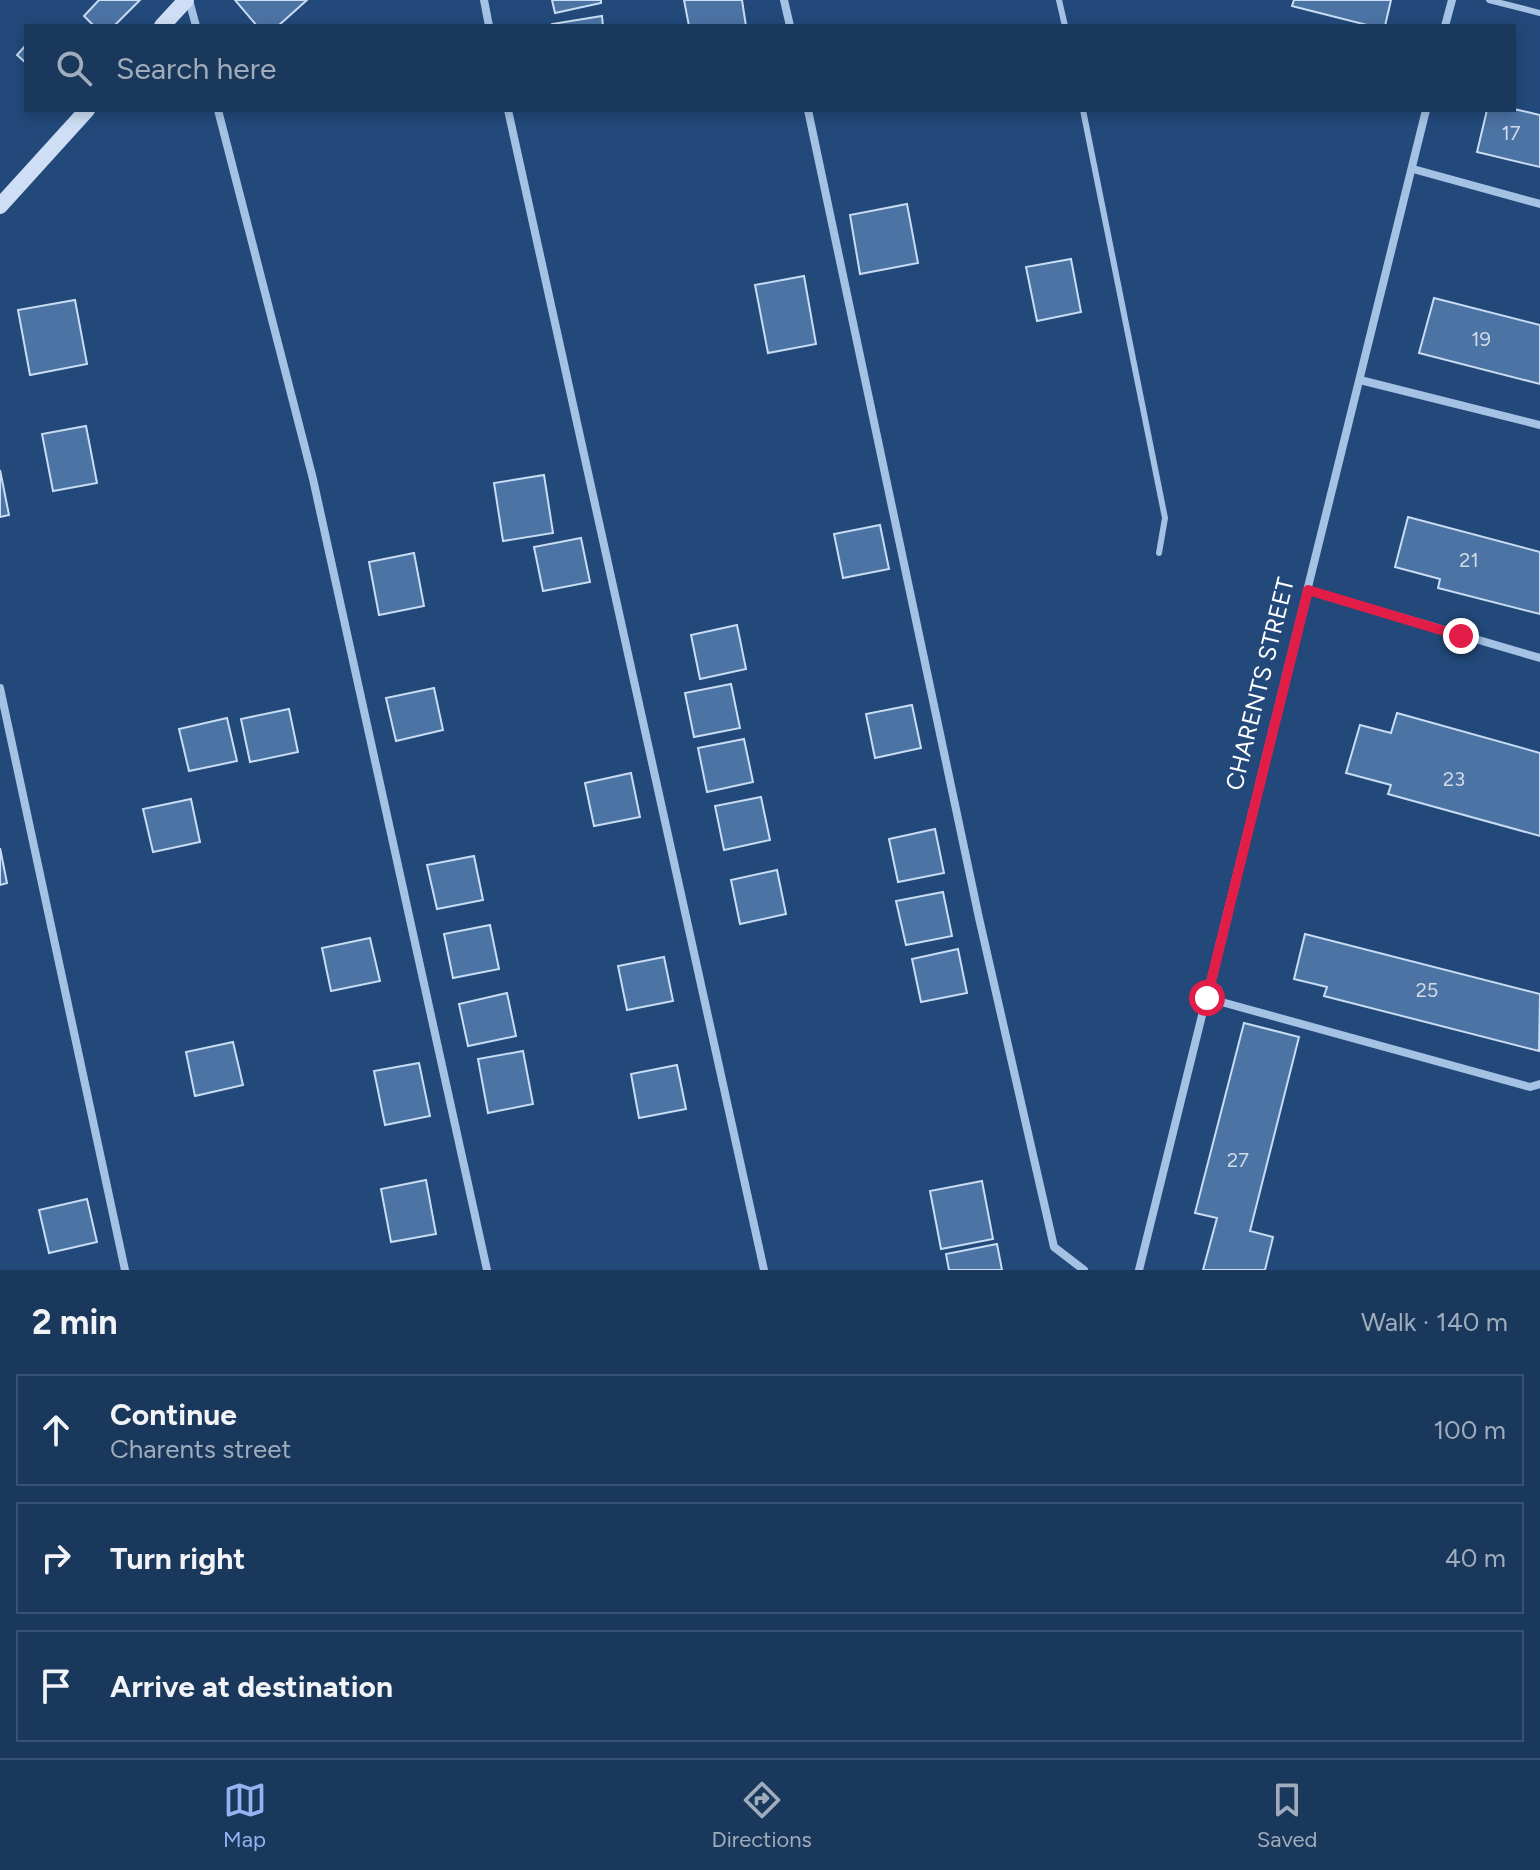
<!DOCTYPE html>
<meta charset="utf-8">
<style>
body{margin:0;font-family:Figtree,sans-serif;background:#233f62;color:#f1f3f6}
.stop{position:absolute;width:24px;height:24px;margin:-18px;border:6px solid #e11d48;border-radius:50%;background:#fff}
.stop.end{background:#e11d48;border-color:#fff;box-shadow:0 2px 8px #0008}
.list{margin:0;padding:0;list-style:none}
h2{display:flex;justify-content:space-between;align-items:center;height:104px;margin:0;padding:0 32px;font-size:34px}
h2 small{font-size:26px;font-weight:400;color:#9facbb}
.list li{display:grid;grid-template-columns:52px 1fr auto;gap:24px;align-items:center;box-sizing:border-box;height:112px;margin:0 16px 16px;padding:0 16px;border:2px solid #385172;border-radius:0px}
.list b{display:block;font-size:30px;white-space:nowrap}
.list p{margin:0;font-size:26px;white-space:nowrap;color:#9facbb}
.list em{font-size:26px;font-style:normal;color:#9facbb}
.icon{flex:none;width:44px;height:44px;fill:none;stroke:currentColor;stroke-width:2;stroke-linecap:round;stroke-linejoin:round}
.map{position:relative;flex:none;width:1540px;height:1270px;overflow:hidden}
.search{position:absolute;background:#1a375c;box-shadow:0 4px 12px #0003;left:24px;right:24px;top:24px;height:88px;display:flex;align-items:center;gap:20px;box-sizing:border-box;padding:0 28px;border-radius:0px;color:#9facbb;font-size:30px}
.sheet{height:488px;background:#1a375c}
nav{display:flex;justify-content:space-around;align-items:center;box-sizing:border-box;height:112px;border-top:2px solid #385172;background:#1a375c;font-size:22px;color:#9facbb}
nav a{display:grid;justify-items:center;gap:4px}
nav .on{color:#95b2f1}
.map>svg:first-child{display:block}
.building{fill:#4b73a4;stroke:#c8dcf4;stroke-width:2}
.lines{fill:none;stroke-linecap:round;stroke-linejoin:round}
.lane{stroke:#a5c2e5;stroke-width:6}
.street{stroke:#a5c2e5;stroke-width:8}
.secondary{stroke:#cedff5;stroke-width:16}
.route{stroke:#e11d48;stroke-width:10}
.labels{text-anchor:middle;stroke-width:6;stroke-linejoin:round;paint-order:stroke}
.number-label{font-size:20px;fill:#d2dce8}
.street-label{font-size:24px;fill:#fff;stroke:#22497a}
</style>
<div class="map">
<svg width="1540" height="1270" viewBox="0 0 1540 1270">
<rect width="100%" height="100%" fill="#22497a"/>
<g class="building">
<path d="M99,0H140L114,26H94L84,16Z"/>
<path d="M235,0H307L278,26H257Z"/>
<path d="M552,0H601V3L555,13Z"/>
<path d="M684,0H742L746,26H689Z"/>
<path d="M1294,0H1391L1385,26H1371L1292,6Z"/>
<path d="M602,16L603,26H552V24Z"/>
<path d="M26,45V63L17,55Z"/>
<path d="M1514,109L1540,115V167L1477,152L1487,110Z"/>
<path d="M907,204L918,263L860,274L850,215Z"/>
<path d="M1071,259L1081,312L1037,321L1026,267Z"/>
<path d="M804,276L816,344L768,353L755,285Z"/>
<path d="M1434,298L1540,325V384L1419,353Z"/>
<path d="M75,300L87,364L30,375L18,310Z"/>
<path d="M86,426L97,483L53,491L42,434Z"/>
<path d="M0,470L9,515L0,517Z"/>
<path d="M544,475L553,533L503,541L494,483Z"/>
<path d="M1408,517L1540,552V614L1438,588L1440,579L1395,567Z"/>
<path d="M880,525L889,569L843,578L834,534Z"/>
<path d="M581,538L590,582L543,591L534,547Z"/>
<path d="M414,553L424,606L379,615L369,562Z"/>
<path d="M737,625L746,669L700,679L691,635Z"/>
<path d="M731,684L740,728L694,737L685,693Z"/>
<path d="M434,688L443,730L396,741L386,698Z"/>
<path d="M912,705L921,748L875,758L866,714Z"/>
<path d="M289,709L298,752L250,762L241,719Z"/>
<path d="M1397,713L1540,753V836L1388,794L1391,785L1346,773L1360,725L1391,733Z"/>
<path d="M227,718L237,761L189,771L179,729Z"/>
<path d="M744,739L753,782L707,792L698,748Z"/>
<path d="M631,773L640,817L594,826L585,783Z"/>
<path d="M761,797L770,840L724,850L715,806Z"/>
<path d="M191,799L200,842L153,852L143,809Z"/>
<path d="M935,829L944,873L898,882L889,839Z"/>
<path d="M0,848L7,883L0,885Z"/>
<path d="M474,856L483,900L437,909L427,865Z"/>
<path d="M777,870L786,914L740,924L731,880Z"/>
<path d="M943,892L952,936L906,945L896,901Z"/>
<path d="M490,925L499,969L453,978L444,934Z"/>
<path d="M1305,934L1540,994L1539,1051L1324,996L1327,987L1294,979Z"/>
<path d="M370,938L380,981L331,991L322,948Z"/>
<path d="M958,949L967,993L921,1002L912,959Z"/>
<path d="M664,957L673,1001L627,1010L618,966Z"/>
<path d="M507,993L516,1036L468,1046L459,1004Z"/>
<path d="M1244,1023L1299,1037L1250,1231L1273,1237L1265,1270H1203L1217,1218L1195,1213Z"/>
<path d="M233,1042L243,1085L195,1096L186,1052Z"/>
<path d="M523,1051L533,1104L488,1113L478,1059Z"/>
<path d="M419,1063L430,1116L385,1125L374,1071Z"/>
<path d="M677,1065L686,1109L639,1118L631,1074Z"/>
<path d="M426,1180L436,1234L391,1242L381,1189Z"/>
<path d="M982,1181L993,1239L941,1249L930,1191Z"/>
<path d="M87,1199L97,1242L49,1253L39,1210Z"/>
<path d="M997,1244L1002,1270H949L946,1254Z"/>
</g>
<g class="lines">
<g class="lane">
<path d="M1059,0L1065,26"/>
<path d="M1489,0L1540,13"/>
<path d="M1083,110L1165,518L1159,553"/>
</g>
<g class="street">
<path d="M189,0L196,26"/>
<path d="M484,0L489,26"/>
<path d="M784,0L790,26"/>
<path d="M1445,26L1452,0"/>
<path d="M218,110L313,479L487,1270"/>
<path d="M508,110L764,1270"/>
<path d="M808,110L979,918L1054,1247L1084,1270"/>
<path d="M1413,169L1540,204"/>
<path d="M1360,380L1540,425"/>
<path d="M1308,590L1540,658"/>
<path d="M0,688L125,1270"/>
<path d="M1207,998L1530,1087L1540,1084"/>
<path d="M1139,1270L1426,110"/>
</g>
<g class="secondary">
<path d="M162,26L186,0"/>
<path d="M0,206L87,110"/>
</g>
</g>
<g class="lines">
<path class="route" d="M1207,998L1308,590L1461,636"/>
</g>
<g class="labels">
<g class="number-label">
<text x="1511" y="140">17</text>
<text x="1481" y="346">19</text>
<text x="1469" y="567">21</text>
<text x="1454" y="786">23</text>
<text x="1427" y="997">25</text>
<text x="1238" y="1167">27</text>
</g>
<g class="street-label">
<text transform="translate(1260 684) rotate(-76)" y="8">CHARENTS STREET</text>
</g>
</g>
</svg>
<div class="stop" style="left:1207px;top:998px"></div>
<div class="stop end" style="left:1461px;top:636px"></div>
<div class="search"><svg class="icon" aria-label="search" viewBox="0 0 24 24"><circle cx="10" cy="10" r="6"/><path d="M15 15l6 6"/></svg>Search here</div>
</div>
<section class="sheet">
<h2>2 min<small>Walk · 140 m</small></h2>
<ul class="list">
<li><svg class="icon" aria-label="ahead" viewBox="0 0 24 24"><path d="M12 20V5M6 11l6-6 6 6"/></svg><div><b>Continue</b><p>Charents street</p></div><em>100 m</em></li>
<li><svg class="icon" aria-label="right" viewBox="0 0 24 24"><path d="M7 20v-9h11M14 6l5 5-5 5"/></svg><div><b>Turn right</b></div><em>40 m</em></li>
<li><svg class="icon" aria-label="arrive" viewBox="0 0 24 24"><path d="M6 21V4h12l-3 4 3 4H6"/></svg><div><b>Arrive at destination</b></div></li>
</ul>
</section>
<nav>
<a class="on"><svg class="icon" aria-label="map" viewBox="0 0 24 24"><path d="M3 6l6-2 6 2 6-2v14l-6 2-6-2-6 2zM9 4v14M15 6v14"/></svg>Map</a>
<a><svg class="icon" aria-label="directions" viewBox="0 0 24 24"><path d="M12 3l9 9-9 9-9-9zM9 14v-3h6M13 9l2 2-2 2"/></svg>Directions</a>
<a><svg class="icon" aria-label="saved" viewBox="0 0 24 24"><path d="M7 4h10v16l-5-4-5 4z"/></svg>Saved</a>
</nav>
